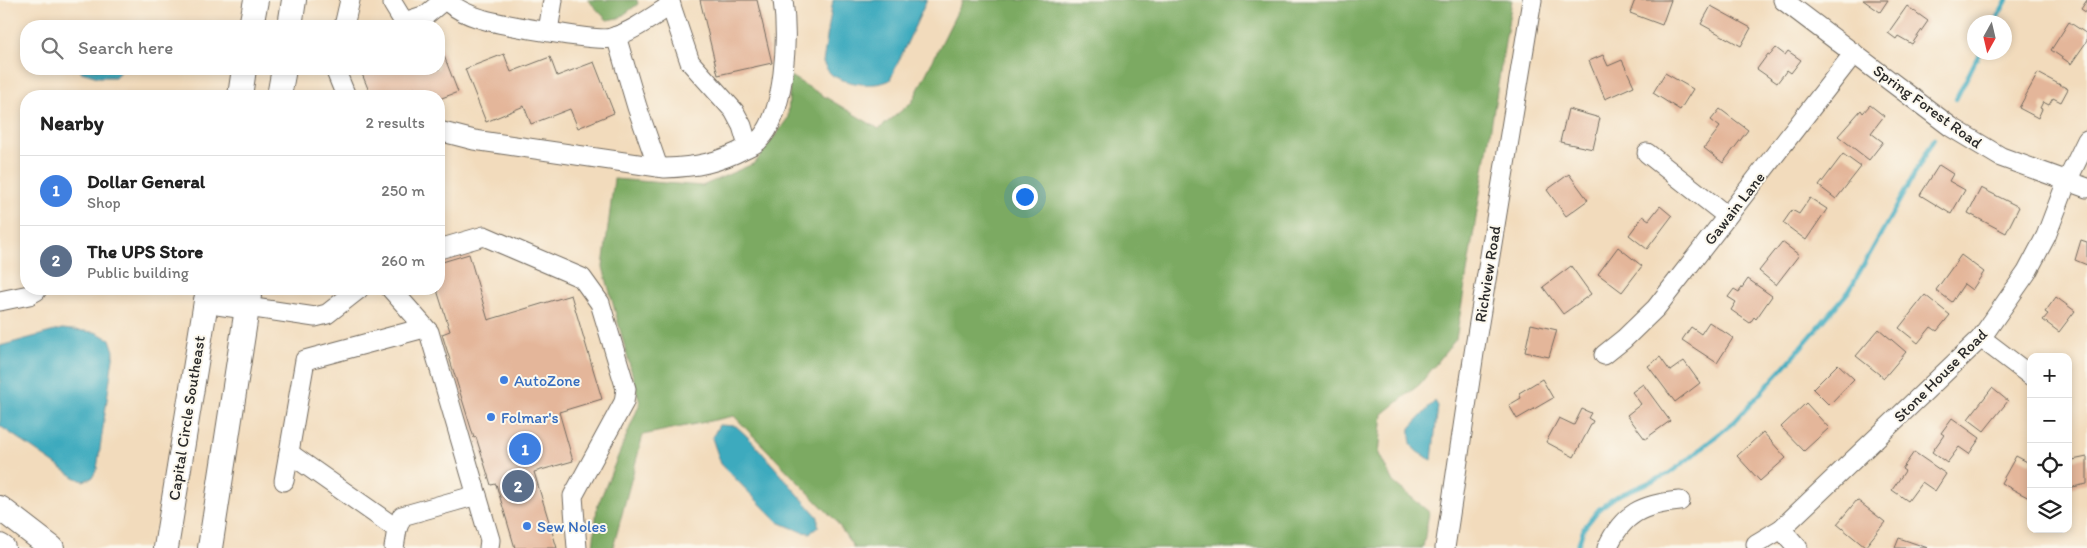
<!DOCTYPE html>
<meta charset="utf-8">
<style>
body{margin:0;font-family:Itim,sans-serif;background:#f6f6f6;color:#222}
.controls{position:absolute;right:15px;bottom:15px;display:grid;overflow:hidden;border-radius:10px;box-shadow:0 2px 8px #0003}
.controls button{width:45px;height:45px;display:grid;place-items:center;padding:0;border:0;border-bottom:1px solid #e0e0e0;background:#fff;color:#222;font:25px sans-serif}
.compass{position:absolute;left:1967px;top:15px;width:45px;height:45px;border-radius:50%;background:#fff;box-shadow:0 2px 8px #0003;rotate:188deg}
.you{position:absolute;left:1024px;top:196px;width:18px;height:18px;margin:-12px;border:4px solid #fff;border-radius:50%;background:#1a73e8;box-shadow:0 0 0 8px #1a73e833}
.badge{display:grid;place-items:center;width:32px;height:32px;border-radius:50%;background:#b5179e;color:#fff;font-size:16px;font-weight:700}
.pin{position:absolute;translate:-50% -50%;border:2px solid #fff;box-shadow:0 1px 5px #0006}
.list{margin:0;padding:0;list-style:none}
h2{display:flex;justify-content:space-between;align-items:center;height:65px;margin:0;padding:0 20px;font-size:21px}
h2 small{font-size:16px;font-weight:400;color:#767676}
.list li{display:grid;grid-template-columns:32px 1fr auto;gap:15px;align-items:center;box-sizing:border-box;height:70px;padding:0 20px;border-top:1px solid #e0e0e0}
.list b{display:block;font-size:19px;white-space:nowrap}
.list p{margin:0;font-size:16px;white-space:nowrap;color:#767676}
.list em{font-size:16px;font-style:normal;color:#767676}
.icon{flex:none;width:28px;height:28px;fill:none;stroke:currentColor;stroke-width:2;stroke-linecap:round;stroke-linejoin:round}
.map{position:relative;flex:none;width:2087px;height:548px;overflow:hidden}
.search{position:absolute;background:#fff;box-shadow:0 2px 8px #0003;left:20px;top:20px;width:425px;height:55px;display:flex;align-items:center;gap:12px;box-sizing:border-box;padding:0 18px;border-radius:20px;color:#767676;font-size:19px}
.panel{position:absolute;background:#fff;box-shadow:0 2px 8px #0003;left:20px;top:90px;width:425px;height:205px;border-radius:20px}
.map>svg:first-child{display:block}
.forest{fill:#7caa62;stroke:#546a46}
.water{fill:#3eaabe;stroke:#346a74}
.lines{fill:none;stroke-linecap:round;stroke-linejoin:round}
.stream{stroke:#3eaabe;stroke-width:4.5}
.building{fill:#e4b69a}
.minor-casing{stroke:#71695e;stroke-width:21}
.major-casing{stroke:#71695e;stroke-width:26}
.minor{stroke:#fff;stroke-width:19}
.major{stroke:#fff;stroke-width:24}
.shop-dot{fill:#3f7fe0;stroke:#fbf7ec;stroke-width:2}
.labels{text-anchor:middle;stroke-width:4;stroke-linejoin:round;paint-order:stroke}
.street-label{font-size:16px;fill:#2b2b2b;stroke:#fbf7ec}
.shop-label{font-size:16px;fill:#366cbe;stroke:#fbf7ec;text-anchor:start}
</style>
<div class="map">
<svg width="2087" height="548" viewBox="0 0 2087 548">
<rect width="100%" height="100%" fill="#fbf7ec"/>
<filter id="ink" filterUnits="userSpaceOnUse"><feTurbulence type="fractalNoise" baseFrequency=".02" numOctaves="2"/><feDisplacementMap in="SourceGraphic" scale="10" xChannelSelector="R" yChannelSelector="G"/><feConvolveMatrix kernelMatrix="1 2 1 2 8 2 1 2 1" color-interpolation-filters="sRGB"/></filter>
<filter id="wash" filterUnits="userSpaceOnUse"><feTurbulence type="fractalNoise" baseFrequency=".0096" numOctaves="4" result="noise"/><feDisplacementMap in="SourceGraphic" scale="20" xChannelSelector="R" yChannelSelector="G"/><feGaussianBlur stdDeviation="1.12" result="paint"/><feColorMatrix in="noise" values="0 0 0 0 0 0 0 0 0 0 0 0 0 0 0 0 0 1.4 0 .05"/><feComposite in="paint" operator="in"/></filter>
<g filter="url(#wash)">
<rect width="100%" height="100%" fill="#f2dbbc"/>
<g class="forest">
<path d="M588,0H637L638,4L619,18L607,20Z"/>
<path d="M963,0H1512L1456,339L1420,384L1383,414L1379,454L1393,482L1429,512L1423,548H854L836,521L734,416L643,435L613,548H593L597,507L640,403L603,267L614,179L702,186L755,163L788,118L790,76L879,129L912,102Z"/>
</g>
<g class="water">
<path d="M833,0H927L890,80C875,88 846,84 832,75C828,72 825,66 823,62Z"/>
<path d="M79,69H120V72L115,77H98L81,72Z"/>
<path d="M62,329L95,332L110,339L114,351L97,469L92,478L83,481L74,477L0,426V346Z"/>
<path d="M1435,401L1438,406L1432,460C1414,451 1409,449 1410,428Z"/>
<path d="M719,425L736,426L750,439L818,517V527L810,533L802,532L778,522L721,464L712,438Z"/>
</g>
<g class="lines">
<g class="stream">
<path d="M1995,22L2007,0"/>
<path d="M1956,99L1980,52"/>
<path d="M1577,548L1584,528L1599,509L1615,497L1668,474L1682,464L1735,421L1785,366L1849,291L1934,139"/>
</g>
</g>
<g id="blocks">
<g class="building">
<path d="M700,0H757L772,63L718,75Z"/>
<path d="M1635,0H1671L1662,25L1630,13Z"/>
<path d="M1863,0H1888L1880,12Z"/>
<path d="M2087,0V13L2081,9Z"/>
<path d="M1711,6L1751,28L1741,46L1701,24Z"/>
<path d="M1907,6L1928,21L1912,44L1898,36L1896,39L1888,33Z"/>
<path d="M2069,22L2087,34V41L2071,64L2051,50Z"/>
<path d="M439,43L458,92L439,99V96H418L415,88L393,96H371L360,69H439Z"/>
<path d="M1776,48L1785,55L1788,51L1801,60L1791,73L1787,70L1777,83L1757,69L1768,54L1770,55Z"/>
<path d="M504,54L511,72L550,57L557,76L594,62L614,113L578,128L570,109L531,124L524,106L486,122L465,69Z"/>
<path d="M1603,55L1608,66L1622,60L1634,86L1605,99L1589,61Z"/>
<path d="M1665,73L1693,89L1680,110L1653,93Z"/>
<path d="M2038,73L2068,89L2061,102L2053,98L2049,105L2043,102L2040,108L2042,109L2038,118L2019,108Z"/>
<path d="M1870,105L1884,116L1871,133L1883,142L1869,160L1838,136L1861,110L1863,113Z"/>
<path d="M1568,109L1600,118L1593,149L1560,142Z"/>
<path d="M1720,109L1748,130L1723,163L1704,148L1720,127L1711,120Z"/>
<path d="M1843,154L1861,167L1836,199L1819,186Z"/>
<path d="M1939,165L1953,174L1949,181L1965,190L1951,214L1920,195Z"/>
<path d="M1569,174L1588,200L1566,216L1547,190Z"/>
<path d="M1981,188L2019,207L2006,233L1968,213Z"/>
<path d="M1810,198L1827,209L1806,240L1783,223L1792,210L1799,214Z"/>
<path d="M1660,206L1672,216L1647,249L1629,235L1643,216L1649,220Z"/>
<path d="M2081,240L2087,242V265L2075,260Z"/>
<path d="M1782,242L1799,255L1776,285L1759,271Z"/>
<path d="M1618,247L1642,266L1622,292L1598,274Z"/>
<path d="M469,254L488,320L571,295L602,399L559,412L573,461L534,472L557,548H515L496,484L491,485L476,437L474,438L442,334L450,331L437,290L432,292L431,289H439V263Z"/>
<path d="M1961,255L1984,272L1972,290L1964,284L1952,302L1936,290Z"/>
<path d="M1571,266L1591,294L1563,314L1543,287Z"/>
<path d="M1748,279L1772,296L1756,319L1754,317L1750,323L1731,310L1736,302L1728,297L1734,289L1739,292Z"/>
<path d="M1925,295L1950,315L1937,331L1931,327L1918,343L1899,328Z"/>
<path d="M2056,297L2075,311L2059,332L2043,320L2048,314L2045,312Z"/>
<path d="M1709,322L1733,338L1717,363L1682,340L1691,327L1701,334Z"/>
<path d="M1531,324L1557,330L1549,357L1525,352Z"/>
<path d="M1879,329L1906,352L1884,378L1856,356Z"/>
<path d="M1660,357L1670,371L1684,361L1700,383L1675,402L1648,366Z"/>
<path d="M1838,364L1854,379L1829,405L1813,389Z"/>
<path d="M1542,379L1553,398L1517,419L1509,405L1521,398L1519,393Z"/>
<path d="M1643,384L1670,421L1645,439L1627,415L1641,404L1632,392Z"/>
<path d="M1992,388L2008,401L1984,431L1968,419Z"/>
<path d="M1806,403L1829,428L1804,451L1781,427Z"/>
<path d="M1582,409L1591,413L1588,418L1593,421L1574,457L1546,442L1559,418L1574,425Z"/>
<path d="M1952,418L1980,438L1969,454L1959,447L1947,463L1932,452L1944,435L1941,433Z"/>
<path d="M1763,432L1786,458L1760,481L1737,456Z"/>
<path d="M1914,452L1946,474L1935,491L1922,482L1908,501L1892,490L1905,471L1902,469Z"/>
<path d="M2016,456L2031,464V499L2001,483Z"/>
<path d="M2087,457V484L2068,488V461Z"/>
<path d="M1857,500L1885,522L1865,547L1837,524Z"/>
<path d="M1899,538L1928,548H1895Z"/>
</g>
</g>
</g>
<g filter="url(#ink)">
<use href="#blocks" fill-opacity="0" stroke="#71695e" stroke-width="1"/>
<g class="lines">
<defs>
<g id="minor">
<path d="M445,0C456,9 468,15 482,19C498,24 599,42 611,38C632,32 652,17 671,5"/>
<path d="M669,0L690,62L734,111L742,126L748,146"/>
<path d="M1783,0L1951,127L2001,157L2087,188"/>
<path d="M393,4L404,22L426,15L444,0"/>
<path d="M344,26L350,0"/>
<path d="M548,31L553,0"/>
<path d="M616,36L637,107L658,167"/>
<path d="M335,69L346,96"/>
<path d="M439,131L474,140L665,168C696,167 718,163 746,148C750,146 756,144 759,140C786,114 788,35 783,0"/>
<path d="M1647,153L1727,216"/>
<path d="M439,249L484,236L582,278L600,303L626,389L624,402L573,496L577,548"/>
<path d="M391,289L429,332L490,540L489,548"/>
<path d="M0,301L29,295L36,291V289"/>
<path d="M247,307L315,317L327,314L359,289"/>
<path d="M1981,338L2031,376"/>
<path d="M1604,355L1624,339L1656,308L1854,53"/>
<path d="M289,453L397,529"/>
<path d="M284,481L305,360L424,328"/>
<path d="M1781,529L1798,548"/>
<path d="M1756,544L1781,529L1981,338L2027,272L2046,236L2067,181L2087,140"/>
<path d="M394,548L397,529L402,516L477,495"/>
<path d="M1445,548L1474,353L1532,0"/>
<path d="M1607,548C1623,513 1643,504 1680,501"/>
</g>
<g id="major">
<path d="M251,26L256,0"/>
<path d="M290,26L294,0"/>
<path d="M240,96L244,69"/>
<path d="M279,96L284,69"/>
<path d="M206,301L247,307"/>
<path d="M0,508L52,548"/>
<path d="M0,546L3,548"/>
<path d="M166,548L208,289"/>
<path d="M210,548L250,289"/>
</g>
</defs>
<use href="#minor" class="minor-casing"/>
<use href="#major" class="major-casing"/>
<use href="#minor" class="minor"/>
<use href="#major" class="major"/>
</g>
</g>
<g class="shop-dot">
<circle cx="504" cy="380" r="5"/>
<circle cx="491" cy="417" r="5"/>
<circle cx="527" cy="526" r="5"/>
</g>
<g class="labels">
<g class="street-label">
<text transform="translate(1928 106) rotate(36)" y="6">Spring Forest Road</text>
<text transform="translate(1734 208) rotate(-52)" y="6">Gawain Lane</text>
<text transform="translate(1487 274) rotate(-81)" y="6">Richview Road</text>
<text transform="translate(1940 375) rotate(-45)" y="6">Stone House Road</text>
<text transform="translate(186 418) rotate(-81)" y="6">Capital Circle Southeast</text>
</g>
<g class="shop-label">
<text x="514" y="386">AutoZone</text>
<text x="501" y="423">Folmar's</text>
<text x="537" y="532">Sew Noles</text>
</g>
</g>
</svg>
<div class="controls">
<button>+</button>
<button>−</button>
<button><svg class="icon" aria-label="locate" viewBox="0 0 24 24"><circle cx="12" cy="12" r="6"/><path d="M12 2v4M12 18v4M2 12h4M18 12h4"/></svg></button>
<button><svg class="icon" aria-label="layers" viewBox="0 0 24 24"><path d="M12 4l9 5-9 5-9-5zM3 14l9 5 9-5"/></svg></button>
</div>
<svg class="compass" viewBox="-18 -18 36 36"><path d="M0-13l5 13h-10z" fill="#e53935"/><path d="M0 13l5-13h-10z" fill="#767676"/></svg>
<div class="you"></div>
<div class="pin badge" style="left:525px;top:449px;background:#3f7fe0">1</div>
<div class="pin badge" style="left:518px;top:486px;background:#5c6f8a">2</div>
<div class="search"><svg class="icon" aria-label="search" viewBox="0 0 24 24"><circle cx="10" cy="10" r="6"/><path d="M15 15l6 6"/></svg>Search here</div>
<section class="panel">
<h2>Nearby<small>2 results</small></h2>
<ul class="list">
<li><span class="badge" style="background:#3f7fe0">1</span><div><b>Dollar General</b><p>Shop</p></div><em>250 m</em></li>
<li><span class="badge" style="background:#5c6f8a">2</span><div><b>The UPS Store</b><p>Public building</p></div><em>260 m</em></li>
</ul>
</section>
</div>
